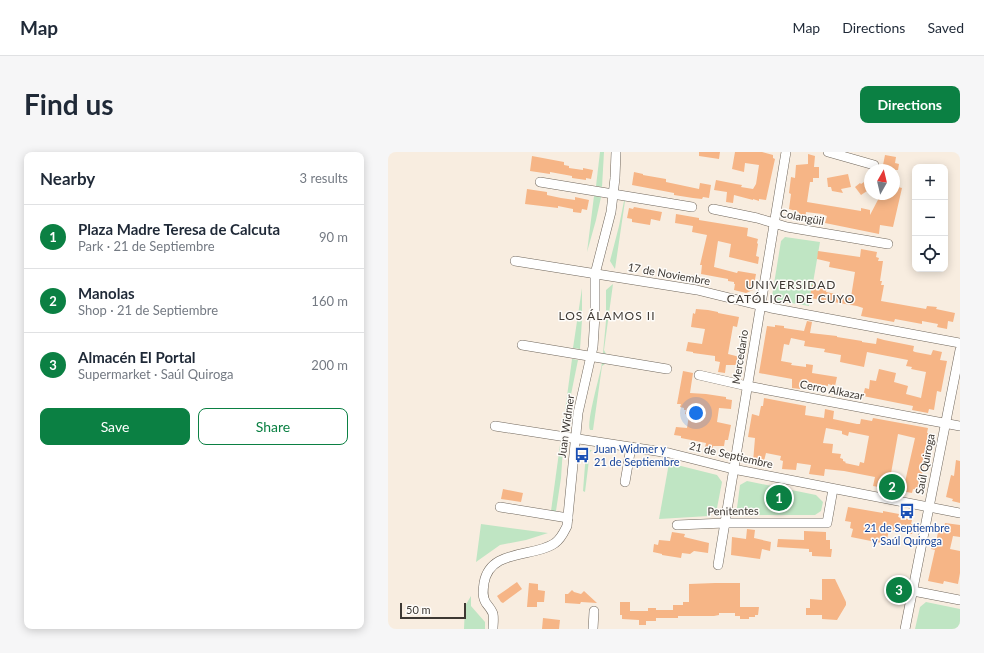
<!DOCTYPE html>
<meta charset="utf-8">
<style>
body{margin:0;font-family:Lato,sans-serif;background:#f6f6f7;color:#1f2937}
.controls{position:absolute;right:12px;top:12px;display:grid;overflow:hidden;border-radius:8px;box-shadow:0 2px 10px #0003}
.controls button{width:36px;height:36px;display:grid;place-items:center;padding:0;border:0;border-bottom:1px solid #e0e1e3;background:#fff;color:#1f2937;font:20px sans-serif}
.compass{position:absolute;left:476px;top:12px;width:36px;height:36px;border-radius:50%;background:#fff;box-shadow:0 2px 10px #0003;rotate:8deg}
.scale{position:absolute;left:12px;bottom:10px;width:66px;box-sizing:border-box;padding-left:4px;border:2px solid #3d3833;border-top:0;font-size:11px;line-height:14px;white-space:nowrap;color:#3d3833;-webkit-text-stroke:3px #fefcf9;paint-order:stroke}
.you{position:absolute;left:308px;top:261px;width:14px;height:14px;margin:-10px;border:3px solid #fff;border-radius:50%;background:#1a73e8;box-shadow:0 0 0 6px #1a73e833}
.badge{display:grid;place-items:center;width:26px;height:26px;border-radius:50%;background:#0b8043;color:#fff;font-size:13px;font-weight:700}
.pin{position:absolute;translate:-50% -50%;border:2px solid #fff;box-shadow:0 1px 4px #0006}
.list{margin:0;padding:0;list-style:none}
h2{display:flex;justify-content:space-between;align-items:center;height:52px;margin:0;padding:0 16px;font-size:17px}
h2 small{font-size:13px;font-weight:400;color:#747a83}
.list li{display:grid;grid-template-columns:26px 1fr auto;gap:12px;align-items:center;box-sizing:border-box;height:64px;padding:0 16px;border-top:1px solid #e0e1e3}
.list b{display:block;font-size:15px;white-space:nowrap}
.list p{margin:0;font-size:13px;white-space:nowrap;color:#747a83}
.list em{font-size:13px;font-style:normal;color:#747a83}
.actions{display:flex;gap:8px;padding:12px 16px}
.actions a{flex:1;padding:9px 0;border:1px solid #0b8043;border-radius:8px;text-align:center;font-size:14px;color:#0b8043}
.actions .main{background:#0b8043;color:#fff}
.icon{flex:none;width:22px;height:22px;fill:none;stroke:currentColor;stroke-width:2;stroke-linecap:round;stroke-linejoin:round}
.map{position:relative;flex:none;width:572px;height:477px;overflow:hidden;border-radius:8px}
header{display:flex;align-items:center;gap:24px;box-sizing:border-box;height:56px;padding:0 20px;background:#fff;border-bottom:1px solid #e0e1e3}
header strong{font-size:19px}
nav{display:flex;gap:22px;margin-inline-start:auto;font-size:14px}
.intro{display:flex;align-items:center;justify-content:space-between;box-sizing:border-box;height:96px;padding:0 24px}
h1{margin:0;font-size:28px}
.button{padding:10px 18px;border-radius:8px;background:#0b8043;color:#fff;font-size:14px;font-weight:700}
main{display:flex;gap:24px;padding:0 24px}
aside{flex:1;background:#fff;border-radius:8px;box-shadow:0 2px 10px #0003}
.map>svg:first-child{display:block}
.green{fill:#bfe5c3}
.building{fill:#f6b586;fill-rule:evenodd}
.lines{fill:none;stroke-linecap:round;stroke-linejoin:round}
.minor-casing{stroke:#70675c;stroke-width:10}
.minor{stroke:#fff;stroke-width:9}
.labels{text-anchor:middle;stroke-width:3;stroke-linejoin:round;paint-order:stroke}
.street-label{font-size:11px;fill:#3d3833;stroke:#fefcf9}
.transit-label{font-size:11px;fill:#164399;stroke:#fefcf9;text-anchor:start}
.neighbourhood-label{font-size:12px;letter-spacing:1px;fill:#3d3833;stroke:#fefcf9}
</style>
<header>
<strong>Map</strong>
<nav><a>Map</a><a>Directions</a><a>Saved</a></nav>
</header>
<div class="intro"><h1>Find us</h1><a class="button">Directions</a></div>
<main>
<aside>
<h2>Nearby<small>3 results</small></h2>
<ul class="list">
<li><span class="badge">1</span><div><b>Plaza Madre Teresa de Calcuta</b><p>Park · 21 de Septiembre</p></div><em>90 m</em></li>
<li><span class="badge">2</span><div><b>Manolas</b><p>Shop · 21 de Septiembre</p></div><em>160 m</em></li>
<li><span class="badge">3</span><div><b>Almacén El Portal</b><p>Supermarket · Saúl Quiroga</p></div><em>200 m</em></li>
</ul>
<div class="actions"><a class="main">Save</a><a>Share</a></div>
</aside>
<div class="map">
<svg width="572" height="477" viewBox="0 0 572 477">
<rect width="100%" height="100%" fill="#f8ede0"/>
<g class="green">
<path d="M212,0H216L214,35L208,34Z"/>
<path d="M206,44L213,45L208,68L199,100Z"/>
<path d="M236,49H237L227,117L222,109L231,74Z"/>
<path d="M397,85L432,90L421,154L386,148L384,144L393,89Z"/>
<path d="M225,132L216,198L218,202L215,201L218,169V138Z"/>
<path d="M194,136V168L192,197L185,196Z"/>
<path d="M184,207L190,208L177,272L175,274Z"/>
<path d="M214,211L217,212L214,214L205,278H202C198,270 212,224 214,211Z"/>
<path d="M172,293L175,296L173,326L168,359H163Z"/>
<path d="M200,298H204L202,300L197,340L195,339L198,300Z"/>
<path d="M281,311L329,323L334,330L329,356L321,364L271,367Z"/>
<path d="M359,329L428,343L435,350L433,359L427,363H354L349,356L352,333Z"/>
<path d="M93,372L160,381L138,388L112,393L88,410Z"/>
<path d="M83,444V454L97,470V477H76L77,454Z"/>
<path d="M538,450L572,457V477H527L532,455Z"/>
</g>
<g class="building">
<path d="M311,0H332L331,7L311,4Z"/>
<path d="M347,0H374L385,3V6L387,7L378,48L371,47V49L365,47V48L346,43L345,51L338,50L339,40L326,38L328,28L348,32L354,33L353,35L365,37L368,32L371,13L357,11L356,20L344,17Z"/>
<path d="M420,2L427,4L426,15H431V26H425V30H422L419,50L473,59V56L482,58V63L493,42H506V34L514,36L505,75L492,73L491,82L437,71L439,64L434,62L418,60L417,69L410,67L411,60L401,57L403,42L401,41L403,25L407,26L408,13L420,12Z"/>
<path d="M497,3L508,5L507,11L511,12L510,18H494Z"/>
<path d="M144,4L176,10V13L181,14V16L195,18V16L205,18L203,27L198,26V28L184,26V24L162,20V22L142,19Z"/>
<path d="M246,20L255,22V23L278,27V30L311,37L312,31L323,33L321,46L315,45L314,47L305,46L286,43V41L244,33Z"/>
<path d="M460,22L463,35L453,37L455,41L444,39L443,35H440L439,26Z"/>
<path d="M482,26V37L473,43L467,35L472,31L473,32Z"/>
<path d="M139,37L159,40V43L173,46L187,48V45L201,48L199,58L194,57L193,61L185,60V57L170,54V56L137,52Z"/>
<path d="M246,55L274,60L272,69L263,67L262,73L244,70V67L239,66L241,56L245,57Z"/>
<path d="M288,62L311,66V68L360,76L359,84L370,87L369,91L370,92L368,104L371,105L370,112L341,105L343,92L330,89L326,115L349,121L350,119L368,122L365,138L358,141L346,138L347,132H346V130L340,129V127L313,122L314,113H312L319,83L304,80L305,74L287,71Z"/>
<path d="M473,97L489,100L488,105L491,106L490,109H495L492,129H494L493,133H496L493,149L538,157L539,154L549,155L548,157L567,161L565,170L560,169L559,177L549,175L550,172L534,169V172L507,167L506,170L473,164L475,156L469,154L422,146L424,133L439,135L438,140L463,145L467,120L441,115L442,110L429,107L430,99L472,105Z"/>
<path d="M308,157L320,158L330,160V161L351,165L349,175L345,174L340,202L352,205L350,213H338L337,221L330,220L332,210L327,209V204L305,201V200L298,199L300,190L314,192L317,177L303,175L305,161L307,162Z"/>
<path d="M419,169L424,170L422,181L449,184V185L474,189V190L488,192L489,186L496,188L526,194L525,199L527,200L543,203L545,198L554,200L552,208L559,209L557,219L553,240L549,239L546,258L541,257L540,261L524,258L525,254L475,244L477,236L481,237L482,228L488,229L491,217L508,221L506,230L520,234L518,242L533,246L538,220L523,217L524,215L518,214L520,208L479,200L476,215L452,210L453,203L436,200L437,197L416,194L417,189L403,186L401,193L396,192L393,209L404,211L403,213L418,215V212L425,213L424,221L449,225L447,234L440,232V234L414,229H413L412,237L404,236V227L371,221L379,174L387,175V173L396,174V176L416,179Z"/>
<path d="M295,219L305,221L302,241L318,242L338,245V247L344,248L343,257L331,256L329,270L343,273L340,288H337L336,294H325L323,302L316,300L318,291L293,286V284L286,283L288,275L299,276L301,263L297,262L298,258H296V256L292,255L293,252H289Z"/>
<path d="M376,246L418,254L417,263L436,266L437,257L446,259L445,267L469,272H472L473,267L484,269L485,266L540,276L539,281H540L536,305H537L536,313L531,338L525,337L524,341L485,334L487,325L456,319L437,317L436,324L421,322L423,313L409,311L408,318L394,317L395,309L392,308L393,304L378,301L376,309H374L373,312L365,310L367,286L360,285L364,262L371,264L373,254H375ZM438,276L454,279V282L460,284L461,280L481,284L476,311L472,310L471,314L457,311L458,310L455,309V307L452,306L453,302L444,301L445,292L435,291ZM510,282L527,286L517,330L502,327Z"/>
<path d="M568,308L572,309V351L564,349L565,347L558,345L563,323L566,324Z"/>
<path d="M115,337L135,341L133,350L113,347Z"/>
<path d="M460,355L495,361V359L511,362L510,365L524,368L523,372H526L524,382L501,378L498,392L463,385L465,377L462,376L463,370L457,369Z"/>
<path d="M557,371L572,373V385L565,384L562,397L572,399V421L570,432L556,429L555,432L540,429L547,398L543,397L544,390L548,391L551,374L556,375Z"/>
<path d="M359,377L367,378L366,386L383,390L382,399L374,397L372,407L343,403L344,385L358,387Z"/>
<path d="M416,379L438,380V388H442V397H444L443,405L424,404V400H421V397L389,395L390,387L416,388Z"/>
<path d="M284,380L297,382L296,385L321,391L320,401L306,399L302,402L294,401L293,406L274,403V402L265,400L266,392L270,393L271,388L282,389Z"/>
<path d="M434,427H447L458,450V453L449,468L434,467V463H418V456H422V447L434,448Z"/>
<path d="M129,430L134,437L115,451L113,450L109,444Z"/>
<path d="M141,431L150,432V438L157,439L156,450H149V455H139Z"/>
<path d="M327,431H352V455H371L370,463H367V465H361V467H352V464H347V461H331V463L326,464H290V466H268V469H258V473H251V468L234,467V463H232V450H242V459H260V456H268V458H285V453H295V450H301V432Z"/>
<path d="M184,438L186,440L193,442L196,439L209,451L193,450L192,452L177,451V442H180Z"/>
<path d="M155,466L172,468L171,477H154Z"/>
</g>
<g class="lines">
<defs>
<g id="minor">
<path d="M440,0L486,13"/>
<path d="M152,30L304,55"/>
<path d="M325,57L369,66L399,75L500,92"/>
<path d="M127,109L309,138L383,156L572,191"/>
<path d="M134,193L279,217"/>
<path d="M311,223L359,234L572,274"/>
<path d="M107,274L281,301L345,317L572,361"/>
<path d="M237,330L243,295"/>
<path d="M112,355L180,366"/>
<path d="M289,373L337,371H439L445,337"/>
<path d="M330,413L398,0"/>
<path d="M525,439L572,448"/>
<path d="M105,477C105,472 106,467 105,462C104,458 101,455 98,451C94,445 95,438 96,431C102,396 146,406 167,391C173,387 176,380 179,374L190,261L205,195L207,163V122L223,60L227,26L228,0"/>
<path d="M205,477L206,459"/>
<path d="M517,477L572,198"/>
</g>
</defs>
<use href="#minor" class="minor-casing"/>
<use href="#minor" class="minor"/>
</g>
<defs>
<symbol id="bus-bare" viewBox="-9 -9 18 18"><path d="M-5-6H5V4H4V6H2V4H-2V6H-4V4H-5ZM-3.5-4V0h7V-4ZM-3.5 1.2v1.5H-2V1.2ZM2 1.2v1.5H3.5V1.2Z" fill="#1a4fb4" stroke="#fefcf9" stroke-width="2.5" paint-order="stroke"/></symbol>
</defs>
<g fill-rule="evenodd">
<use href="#bus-bare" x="183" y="292" width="22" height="22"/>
<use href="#bus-bare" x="508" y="348" width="22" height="22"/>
</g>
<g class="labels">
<g class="street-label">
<text transform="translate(414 65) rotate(11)" y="4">Colangüil</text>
<text transform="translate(281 122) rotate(10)" y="4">17 de Noviembre</text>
<text transform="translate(352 205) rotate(-81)" y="4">Mercedario</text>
<text transform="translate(444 238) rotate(11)" y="4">Cerro Alkazar</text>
<text transform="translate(178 274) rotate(-82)" y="4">Juan Widmer</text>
<text transform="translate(343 303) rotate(13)" y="4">21 de Septiembre</text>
<text transform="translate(537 312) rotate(-79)" y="4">Saúl Quiroga</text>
<text transform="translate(345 359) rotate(-1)" y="4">Penitentes</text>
</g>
<g class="transit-label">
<text x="206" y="301">Juan Widmer y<tspan x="206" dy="13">21 de Septiembre</tspan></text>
<text x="519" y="380" text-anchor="middle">21 de Septiembre<tspan x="519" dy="13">y Saúl Quiroga</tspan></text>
</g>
<g class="neighbourhood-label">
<text x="403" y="137">UNIVERSIDAD<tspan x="403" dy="14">CATÓLICA DE CUYO</tspan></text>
<text x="219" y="168">LOS ÁLAMOS II</text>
</g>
</g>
</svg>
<div class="controls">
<button>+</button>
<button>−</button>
<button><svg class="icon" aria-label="locate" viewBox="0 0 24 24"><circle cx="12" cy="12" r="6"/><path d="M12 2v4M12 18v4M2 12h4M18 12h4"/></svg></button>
</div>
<svg class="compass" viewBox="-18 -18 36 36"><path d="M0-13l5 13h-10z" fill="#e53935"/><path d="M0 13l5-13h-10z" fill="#747a83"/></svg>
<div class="scale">50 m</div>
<div class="you"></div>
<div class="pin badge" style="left:391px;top:346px">1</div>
<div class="pin badge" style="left:504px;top:335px">2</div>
<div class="pin badge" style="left:511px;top:438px">3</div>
</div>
</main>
